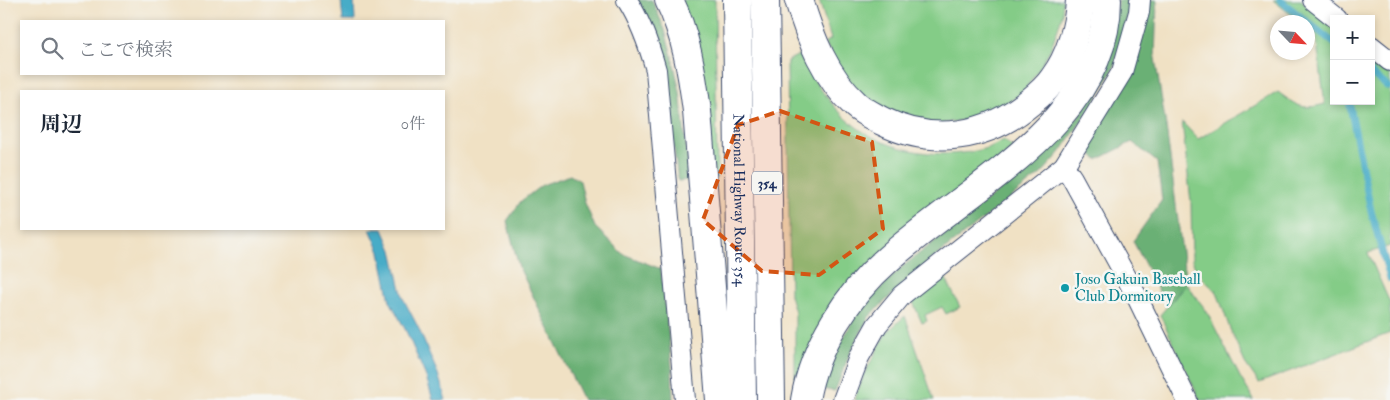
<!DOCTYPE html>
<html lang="ja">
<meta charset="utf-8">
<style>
body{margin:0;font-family:"IM FELL Double Pica","Noto Serif JP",serif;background:#f2f2f3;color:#1f2937}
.controls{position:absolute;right:15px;top:15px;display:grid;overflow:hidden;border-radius:0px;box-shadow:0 2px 8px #0003}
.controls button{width:45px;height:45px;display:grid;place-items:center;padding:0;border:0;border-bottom:1px solid #e0e1e3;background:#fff;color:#1f2937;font:25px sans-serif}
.compass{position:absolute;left:1270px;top:15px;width:45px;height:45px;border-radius:50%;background:#fff;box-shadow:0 2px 8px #0003;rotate:116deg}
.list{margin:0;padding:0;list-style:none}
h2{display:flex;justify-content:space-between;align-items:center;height:65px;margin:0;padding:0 20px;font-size:21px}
h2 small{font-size:16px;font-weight:400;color:#747a83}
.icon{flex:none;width:28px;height:28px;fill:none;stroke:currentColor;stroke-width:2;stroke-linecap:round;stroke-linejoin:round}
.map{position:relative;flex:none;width:1390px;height:400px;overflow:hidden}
.search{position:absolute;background:#fff;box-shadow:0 2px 8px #0003;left:20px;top:20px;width:425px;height:55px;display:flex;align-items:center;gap:12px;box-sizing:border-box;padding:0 18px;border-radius:0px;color:#747a83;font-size:19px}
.panel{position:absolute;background:#fff;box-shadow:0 2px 8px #0003;left:20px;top:90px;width:425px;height:140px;border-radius:0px}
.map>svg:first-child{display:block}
.green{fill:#84cc87;stroke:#507e72}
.forest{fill:#6bb074;stroke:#437069}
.water{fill:#47acc7;stroke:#316e92}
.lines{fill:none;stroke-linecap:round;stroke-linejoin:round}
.stream{stroke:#47acc7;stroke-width:7}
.street-casing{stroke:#3b4a6d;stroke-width:22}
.highway-casing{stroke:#3b4a6d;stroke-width:30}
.street{stroke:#fff;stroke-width:20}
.highway{stroke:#fff;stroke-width:28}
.marked{fill:#d45514;fill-opacity:0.2;stroke:#d45514;stroke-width:4;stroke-dasharray:10 6;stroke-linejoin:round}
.culture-dot{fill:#0f9aa8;stroke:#f6f6f2;stroke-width:2}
.labels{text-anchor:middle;stroke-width:5;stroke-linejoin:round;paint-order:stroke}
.shield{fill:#f6f6f2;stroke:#5d6b8a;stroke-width:1}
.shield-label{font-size:14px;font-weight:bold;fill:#1b2f5e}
.street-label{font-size:15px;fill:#1b2f5e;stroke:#f6f6f2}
.culture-label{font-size:15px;fill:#0d838f;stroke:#f6f6f2;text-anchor:start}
</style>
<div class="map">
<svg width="1390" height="400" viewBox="0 0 1390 400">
<rect width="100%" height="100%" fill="#f6f6f2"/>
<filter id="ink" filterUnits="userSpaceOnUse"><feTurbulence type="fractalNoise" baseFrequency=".02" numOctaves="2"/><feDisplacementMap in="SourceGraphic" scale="10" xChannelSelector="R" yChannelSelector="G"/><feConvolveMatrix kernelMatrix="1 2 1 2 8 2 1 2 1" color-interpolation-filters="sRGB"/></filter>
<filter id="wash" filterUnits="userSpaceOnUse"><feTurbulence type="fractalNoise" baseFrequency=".0096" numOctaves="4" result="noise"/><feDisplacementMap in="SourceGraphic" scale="20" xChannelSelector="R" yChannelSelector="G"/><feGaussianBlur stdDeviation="1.12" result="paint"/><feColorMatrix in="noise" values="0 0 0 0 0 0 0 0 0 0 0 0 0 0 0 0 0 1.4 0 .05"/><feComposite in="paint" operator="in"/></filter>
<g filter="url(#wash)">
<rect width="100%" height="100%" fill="#f0e1c4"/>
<g class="green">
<path d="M681,0H715L717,178H714Z"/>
<path d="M819,0H1063L1062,16L1051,48L1039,69L1024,91L990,116L931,125L898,117L867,101L841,71L825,43L831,39Z"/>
<path d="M1273,0H1301L1334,26V101H1371V55L1390,72V246L1368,253L1390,303V333L1259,383L1245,363L1230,329L1217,292L1197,273L1192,260L1191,202L1182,122L1198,139L1278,92C1296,105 1301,111 1325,104L1316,36L1308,28V22H1300Z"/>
<path d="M799,55C814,81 831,107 855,126C888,152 946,161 987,148C993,146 998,143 1004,140L1013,148L866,267L795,390V312L790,295L787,61Z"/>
<path d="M945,277L960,307L946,314L942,307L925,315L927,321L922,323L913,302Z"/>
<path d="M1186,284L1206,310L1240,377L1254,400H1200L1160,315Z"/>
<path d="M905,316L934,400H854L864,375L886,333Z"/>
</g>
<g class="forest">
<path d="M637,0H652L665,30L673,60L680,92L690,180L678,181L670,115L666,63L656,33Z"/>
<path d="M1118,0H1132L1114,68L1090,109L1060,153L1041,174L912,275L869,317L850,353L835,391L822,389L838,348L858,311L902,267L1032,165L1053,145L1080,114L1098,83Z"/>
<path d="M1147,0H1157L1155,58L1166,126L1186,284L1167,307L1133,241L1162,200L1157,162L1132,142L1097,160L1086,147Z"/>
<path d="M570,175L580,181L585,203L595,227L623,254L661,269L672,367L673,400H583L519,267L507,221L521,201L542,185Z"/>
</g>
<g class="water">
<path d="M341,0H354L355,21H343Z"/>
<path d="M370,229H383L392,250L403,298L418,327L438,374L446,400H433L426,377L406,331L390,301L380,252Z"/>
</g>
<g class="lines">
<g class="stream">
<path d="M1280,0L1334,43"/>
<path d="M1371,73L1388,87"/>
<path d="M1349,101L1371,211L1390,279"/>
</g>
</g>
</g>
<g filter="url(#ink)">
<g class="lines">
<defs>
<g id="street">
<path d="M627,0C641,22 649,45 656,70L685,400"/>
<path d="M1313,0L1337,19"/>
<path d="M1371,46L1390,61"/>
<path d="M1064,166L1072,178L1136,295L1187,400"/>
<path d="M843,400L859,357L877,325L902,295L1064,166L1122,72L1139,12L1140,0"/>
</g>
<g id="highway">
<path d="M669,0C686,34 692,73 697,111L720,400"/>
<path id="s1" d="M737,0L742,400"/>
<path d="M765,0L771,400"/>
<path d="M799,0C810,38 826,78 856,105C864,112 873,116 882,121C933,146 987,138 1030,102C1039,95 1048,87 1054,78C1070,57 1079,26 1080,0"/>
<path d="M805,400C814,346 847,295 888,259C966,188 1107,123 1107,0"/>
</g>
</defs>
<use href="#street" class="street-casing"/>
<use href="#highway" class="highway-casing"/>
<use href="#street" class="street"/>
<use href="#highway" class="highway"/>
</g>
</g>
<path class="marked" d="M780,111L872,142L883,229L819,275L762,271L703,220L738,125Z"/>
<circle class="culture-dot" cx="1065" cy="288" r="5"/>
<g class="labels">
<rect class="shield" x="752" y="171.5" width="30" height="23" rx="4"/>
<g class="shield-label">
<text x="767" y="188">354</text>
</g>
<g class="street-label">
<text dy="5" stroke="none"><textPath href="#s1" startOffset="200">National Highway Route 354</textPath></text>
</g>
<g class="culture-label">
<text x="1075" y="284">Joso Gakuin Baseball<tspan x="1075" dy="17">Club Dormitory</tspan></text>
</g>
</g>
</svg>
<div class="controls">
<button>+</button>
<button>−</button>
</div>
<svg class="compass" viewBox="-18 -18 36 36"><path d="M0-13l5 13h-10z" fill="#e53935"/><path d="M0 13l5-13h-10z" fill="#747a83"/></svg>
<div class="search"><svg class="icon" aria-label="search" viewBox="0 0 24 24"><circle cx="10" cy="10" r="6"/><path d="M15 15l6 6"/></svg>ここで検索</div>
<section class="panel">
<h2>周辺<small>0件</small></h2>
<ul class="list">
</ul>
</section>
</div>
